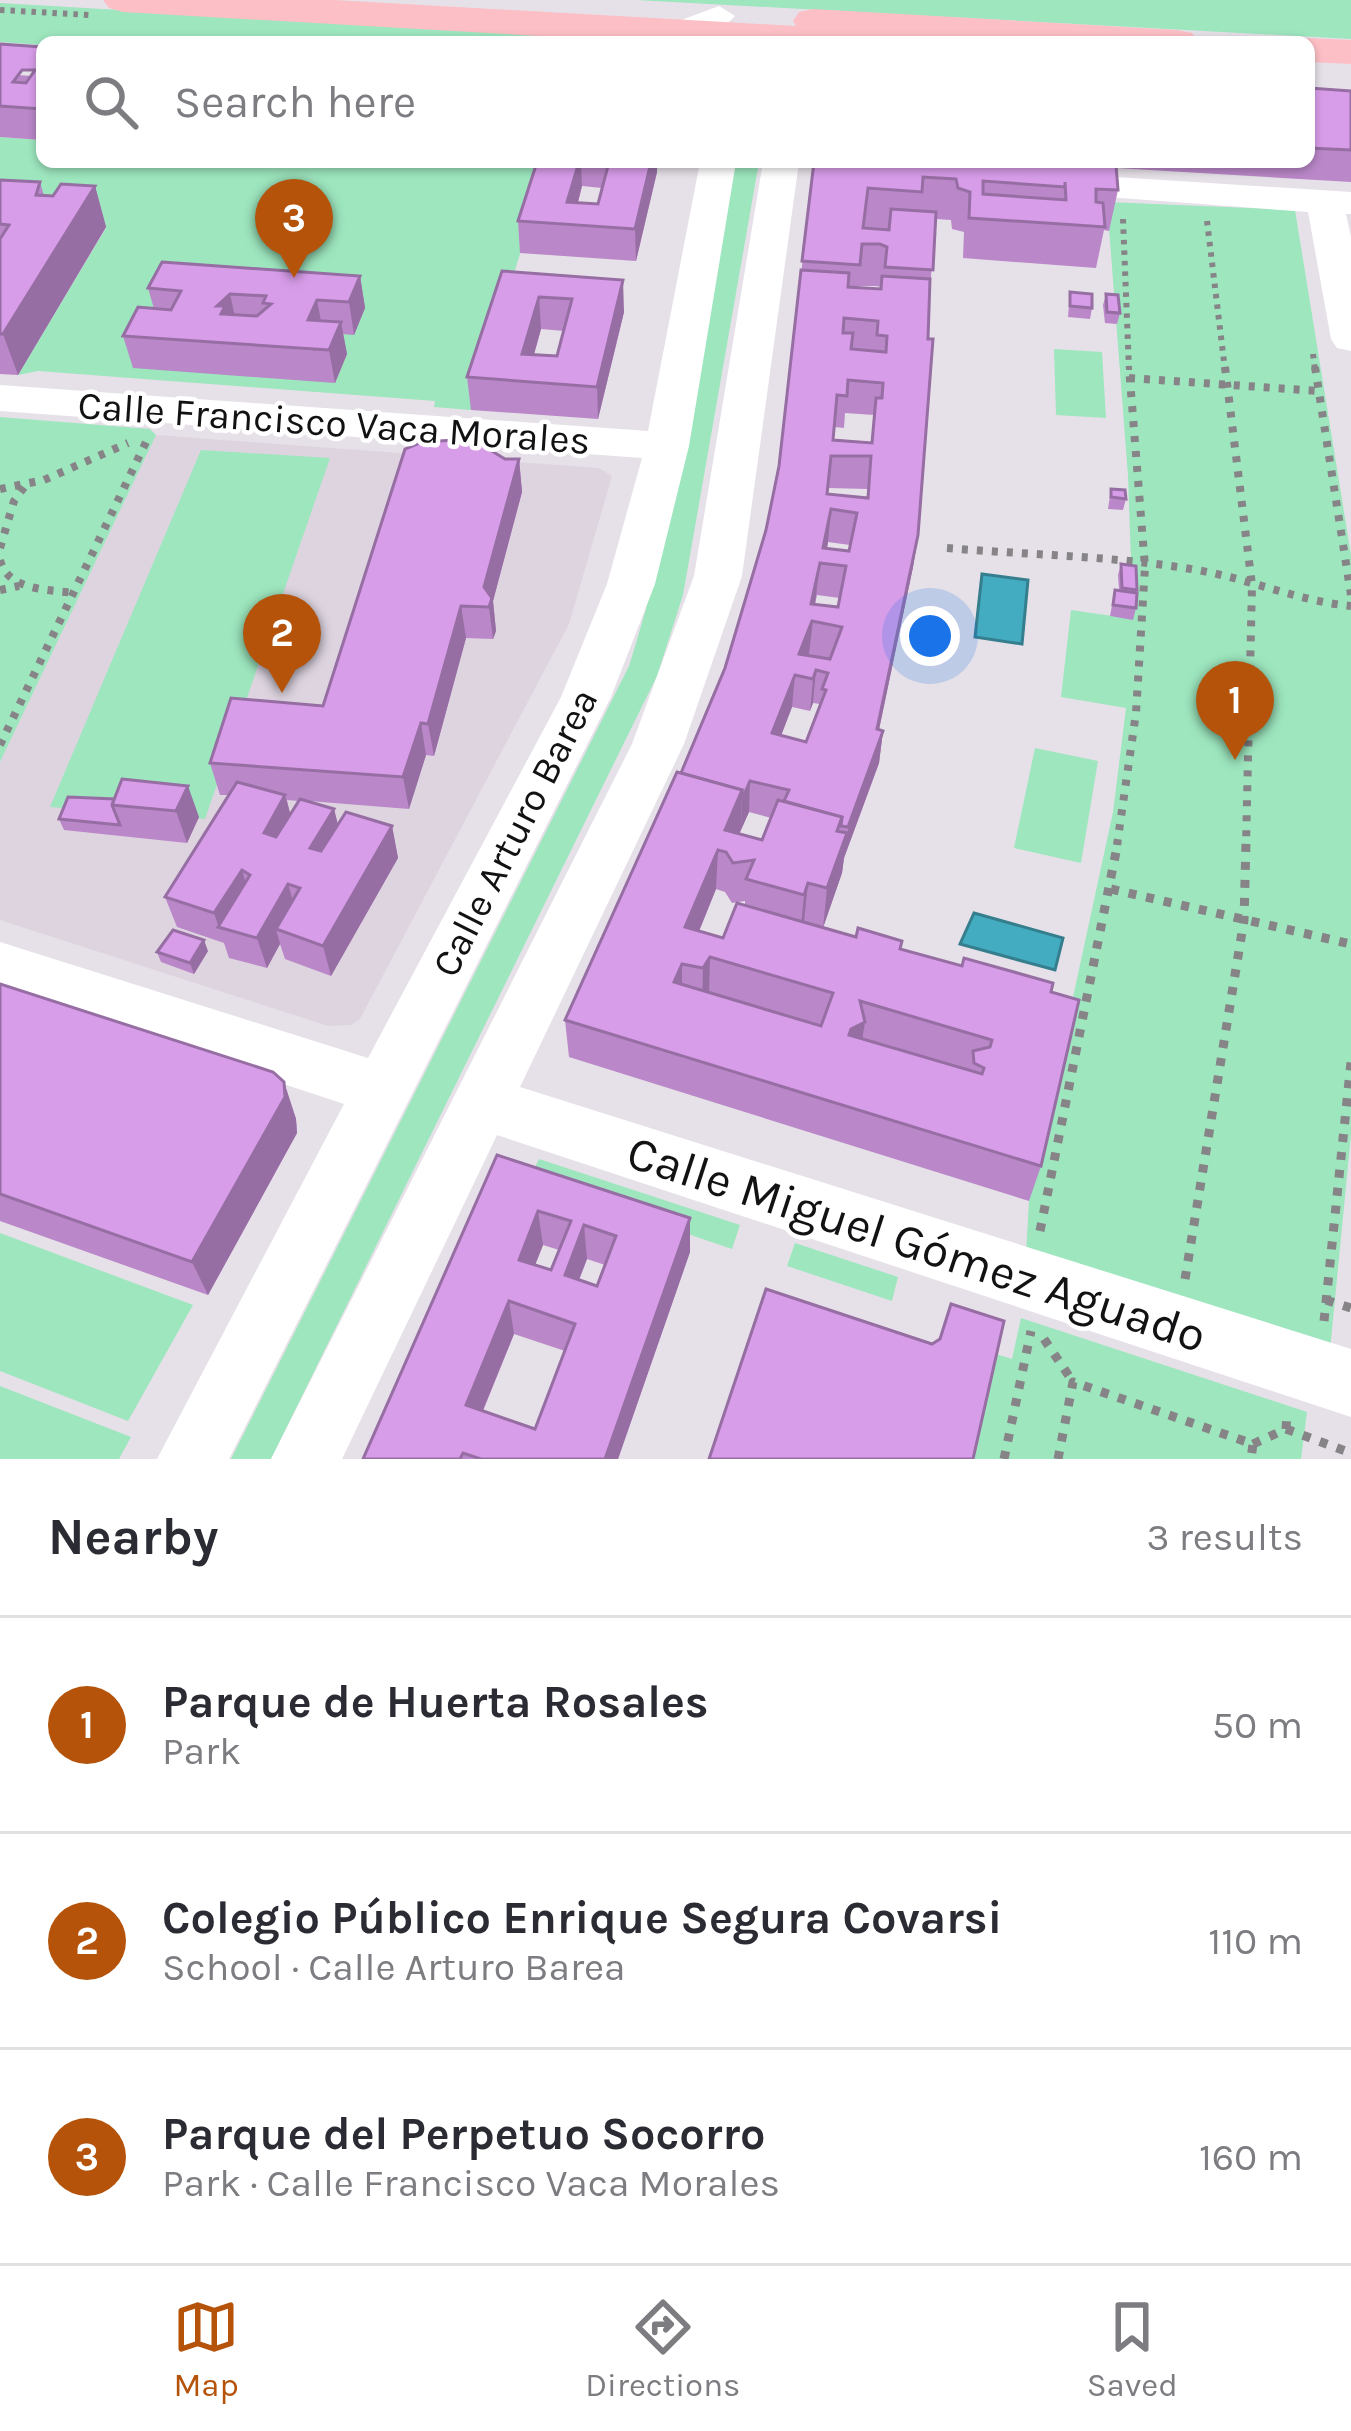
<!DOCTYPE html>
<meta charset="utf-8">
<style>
body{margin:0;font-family:Karla,sans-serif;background:#f7f7f7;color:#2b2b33}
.you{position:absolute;left:930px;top:636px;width:42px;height:42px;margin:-30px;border:9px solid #fff;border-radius:50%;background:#1a73e8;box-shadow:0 0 0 18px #1a73e833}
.badge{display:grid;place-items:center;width:78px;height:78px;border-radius:50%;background:#b45309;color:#fff;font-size:39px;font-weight:700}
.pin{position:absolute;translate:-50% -99px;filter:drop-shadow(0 3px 6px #0008)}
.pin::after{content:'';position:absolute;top:63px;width:42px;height:36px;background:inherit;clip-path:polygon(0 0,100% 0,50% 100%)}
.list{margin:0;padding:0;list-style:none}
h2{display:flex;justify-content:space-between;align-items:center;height:156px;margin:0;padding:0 48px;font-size:51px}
h2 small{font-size:39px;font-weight:400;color:#7c7c81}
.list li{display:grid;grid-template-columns:78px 1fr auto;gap:36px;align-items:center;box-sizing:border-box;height:216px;padding:0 48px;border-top:3px solid #e1e1e2}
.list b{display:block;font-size:45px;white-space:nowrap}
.list p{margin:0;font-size:39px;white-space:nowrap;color:#7c7c81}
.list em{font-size:39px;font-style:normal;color:#7c7c81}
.icon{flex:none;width:66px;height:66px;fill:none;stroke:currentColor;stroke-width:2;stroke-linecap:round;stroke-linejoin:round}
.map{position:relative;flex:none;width:1351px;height:1459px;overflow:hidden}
.search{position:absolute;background:#fff;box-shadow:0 3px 9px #0004;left:36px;right:36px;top:36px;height:132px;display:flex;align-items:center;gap:30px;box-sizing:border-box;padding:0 42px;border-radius:18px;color:#7c7c81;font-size:45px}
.sheet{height:804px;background:#fff}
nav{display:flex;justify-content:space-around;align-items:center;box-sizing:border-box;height:168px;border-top:3px solid #e1e1e2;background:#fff;font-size:33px;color:#7c7c81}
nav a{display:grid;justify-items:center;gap:6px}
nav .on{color:#b45309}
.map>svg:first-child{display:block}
.built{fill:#ddd4e0}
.green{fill:#9de6be}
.water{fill:#44acc1;stroke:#357e8d;stroke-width:3}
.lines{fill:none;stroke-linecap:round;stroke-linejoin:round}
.path-far2{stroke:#878488;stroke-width:6;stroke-dasharray:4.5 6;stroke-linecap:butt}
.path-far1{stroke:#878488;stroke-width:8;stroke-dasharray:6 9;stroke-linecap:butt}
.path{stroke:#878488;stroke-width:9;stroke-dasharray:8 10;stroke-linecap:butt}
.minor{fill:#fff;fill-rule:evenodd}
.major{fill:#fcbfc5;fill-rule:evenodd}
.wall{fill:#ba87c8;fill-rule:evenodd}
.shaded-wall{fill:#976ea3}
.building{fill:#d89de9;stroke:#976ea3;stroke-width:3;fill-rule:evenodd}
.labels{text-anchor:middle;stroke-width:9;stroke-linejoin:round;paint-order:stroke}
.street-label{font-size:39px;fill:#121113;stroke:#fff}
.near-street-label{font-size:48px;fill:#121113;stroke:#fff}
</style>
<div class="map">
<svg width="1351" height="1459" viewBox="0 0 1351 1459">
<rect width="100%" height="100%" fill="#e6e1e8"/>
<path class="built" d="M156,435L599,468L612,476L569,624L360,1019L351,1025L328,1026L0,920V762Z"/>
<g class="green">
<path d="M636,0H1351V39Z"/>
<path d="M0,3L648,41V42L42,45L0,42Z"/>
<path d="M0,137L42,140V162H658L657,172L548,165L471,410L434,407L435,401L38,371L18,375L106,228L0,219Z"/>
<path d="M735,162H759L683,595L657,676L271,1459H231L629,666C681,502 705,331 735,162Z"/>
<path d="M1107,202L1295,210L1351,555V1135L1330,1350L1026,1253L1029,1201L1113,812L1126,708L1061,697L1071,610L1133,619L1128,476Z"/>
<path d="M1054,349L1102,352L1106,418L1056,415Z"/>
<path d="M0,417L150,429L156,435L0,762Z"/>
<path d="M201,450L330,458L205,819L50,807Z"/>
<path d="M1035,748L1098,761L1081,863L1014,848Z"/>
<path d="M539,1159L740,1225L732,1249L529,1180Z"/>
<path d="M0,1233L193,1305L128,1421L0,1371Z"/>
<path d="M795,1243L898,1277L892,1301L787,1266Z"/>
<path d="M1021,1318L1307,1412L1301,1459H969L993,1353L1012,1359Z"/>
<path d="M0,1386L131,1437L119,1459H0Z"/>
</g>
<g class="water">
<path d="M982,574L1028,580L1022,644L975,637Z"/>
<path d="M974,913L1063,938L1055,970L960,944Z"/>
</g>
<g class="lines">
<g class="path-far2">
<path d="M0,10L89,15"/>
<path d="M1123,219L1129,370"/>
<path d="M1207,221L1225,370"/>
<path d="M1313,354L1315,370"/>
</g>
<g class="path-far1">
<path d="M1225,367L1252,585L1246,845"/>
<path d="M1315,367L1351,595"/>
<path d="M1129,378L1319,391"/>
<path d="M0,489L44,480L128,443"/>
<path d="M0,548L14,501L25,486"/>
<path d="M947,548C1030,555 1116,556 1197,570C1250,579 1298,601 1351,606"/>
<path d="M0,560C8,591 47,589 73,593"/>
<path d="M0,590L19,586"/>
<path d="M0,745L148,438"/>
<path d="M1117,845L1136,713L1145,567L1129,367"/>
</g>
<g class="path">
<path d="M1111,889L1351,944"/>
<path d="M1040,1231L1118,842"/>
<path d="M1185,1279L1244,920L1246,842"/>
<path d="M1326,1300L1351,1308"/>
<path d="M1324,1321L1351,1062"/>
<path d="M1044,1339L1073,1382"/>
<path d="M1286,1429L1351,1453"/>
<path d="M1253,1444L1286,1429L1287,1413"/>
<path d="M1004,1459L1031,1331"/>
<path d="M1058,1459L1073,1382L1253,1444L1251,1459"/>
</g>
<g class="minor">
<path d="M719,6L735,16C715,38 683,42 654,42L668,25Z"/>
<path d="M700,162H736L689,446L655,584L611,697L229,1459H157L344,1104L0,990V942L368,1058L561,697L607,584L642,458L0,411V385L648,431Z"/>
<path d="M763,162H799L742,576L684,744L520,1087L1351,1349V1417L497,1135L342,1459H271L632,744L694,576Z"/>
<path d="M1052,173L1351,192V214H1346L1351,237V351L1337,348L1331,339L1308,212L1039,192L1034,184L1039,176Z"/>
</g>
<g class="major">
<path d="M103,0H334L796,26L793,21L799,12L813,9L1177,30L1192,33L1198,42H965L874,37L878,42H643L123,12L109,8Z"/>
<path d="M1309,38L1351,40V64L1309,62V42H1294Z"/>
</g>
</g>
<g class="wall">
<path d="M0,44L42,47V140L0,137ZM22,70H35L31,76L18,75Z"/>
<path d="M1309,88L1351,91V182L1116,168L1118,190L1109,231L1104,230L1096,268L963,258L964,232L952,229L951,220L936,219L929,299L918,535L913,567L879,730L883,731L879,763L844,858L842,873L823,927L1051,992L1041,1166L1029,1201L569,1057L565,1020L681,773L725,668L766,530L779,466L814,162H1309ZM858,286H876L881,287V289L858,288ZM845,413L874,415L871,443L833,440L834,427L844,428ZM828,488L868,489L867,498L827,494ZM828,542L850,545L849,551L827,548ZM817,595L840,598L838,607L815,604ZM813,703L820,704L806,742L781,735L792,707L810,711ZM749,812L771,818L762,840L739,834ZM716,889L725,892L732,903L745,901V905L723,938L699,931Z"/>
<path d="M537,162H657V172L636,261L520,253L518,221ZM582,186L602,188L598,204L578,202Z"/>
<path d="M0,180L40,182L44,196H53L95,186L106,227L18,375L0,374Z"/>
<path d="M502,271L624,312L598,419L471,410L467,377ZM541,329L564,331L557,356L534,355Z"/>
<path d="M360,276L365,308L354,335L343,334L347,354L335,383L133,368L123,336L154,309L148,288Z"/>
<path d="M1070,292L1092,308L1090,319L1068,317Z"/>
<path d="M1106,294L1120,313L1117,324L1105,323L1103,305Z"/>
<path d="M505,459H519L522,492L493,601L496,631L493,639L466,638L434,756L426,755L409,809L309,801L334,809L338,825L392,826L398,858L331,976L285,959L280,944L267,968L229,958L224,943L177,927L165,897L229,795H220L210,763L323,706ZM287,800L299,801L290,814Z"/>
<path d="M1111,489L1126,499L1123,510L1108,509Z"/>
<path d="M1121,564L1137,590L1136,608L1133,620L1110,616L1115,590H1119L1118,575Z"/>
<path d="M122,779L199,817L187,843L64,830L59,819L114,799Z"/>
<path d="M208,951L194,974L161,962L157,952Z"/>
<path d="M0,984L284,1082L296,1119L297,1133L208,1295L0,1221Z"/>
<path d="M497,1155L690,1252L618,1459H363ZM543,1245L559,1250L551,1270L535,1265ZM587,1259L605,1265L597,1286L579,1280ZM514,1334L565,1351L535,1429L483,1411Z"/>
</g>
<g class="shaded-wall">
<path d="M579,162H581L582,186L572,225L567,202Z"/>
<path d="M651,162H657V172L636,261L635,229Z"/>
<path d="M95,186L106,227L18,375L3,334Z"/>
<path d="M360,276L365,308L354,335L349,302Z"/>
<path d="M623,280L624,312L598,419L597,387Z"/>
<path d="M230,294L237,326L232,338L217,306Z"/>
<path d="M539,297L541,329L526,382L522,354Z"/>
<path d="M317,300L323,332L314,352L308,320Z"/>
<path d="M341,322L347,354L335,383L329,350Z"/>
<path d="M519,459L522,492L493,601L496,631L493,639L489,607L484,587Z"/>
<path d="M831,509L828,542L824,563L823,548Z"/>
<path d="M918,535L913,567L873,758L883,731L879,763L844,858L842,873L823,928L827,888L847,834L877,729Z"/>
<path d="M820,563L809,654L800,676L799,654Z"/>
<path d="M461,606L466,638L434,756L428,724Z"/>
<path d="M816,670L813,703L810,711L813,679Z"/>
<path d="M795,675L792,707L770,765L772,733Z"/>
<path d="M421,723L426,755L409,809L403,777Z"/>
<path d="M750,781L749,812L741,830L742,799Z"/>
<path d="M188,786L199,817L187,843L176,811Z"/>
<path d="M742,790L741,830L729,857L725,830Z"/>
<path d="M285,795L294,827L273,865L264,833Z"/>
<path d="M334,809L342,841L318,879L310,848Z"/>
<path d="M392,826L398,858L331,976L323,946Z"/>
<path d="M718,850L716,889L685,966V927Z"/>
<path d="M242,870L251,901L219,928L214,913Z"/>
<path d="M808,883L804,922L800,935L804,895Z"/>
<path d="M288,884L297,915L276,929L280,944L267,968L257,938Z"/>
<path d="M204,940L208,951L194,974L190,963Z"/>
<path d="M710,957L709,995L702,1006L703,968Z"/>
<path d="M682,964V1002L674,982Z"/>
<path d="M865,1022L859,1060L846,1066L851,1029Z"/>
<path d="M284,1082L296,1119L297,1133L208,1295L192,1262Z"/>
<path d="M538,1211L543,1245L524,1293L519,1260Z"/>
<path d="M690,1218V1252L618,1459H605Z"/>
<path d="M584,1225L587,1259L568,1308L565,1275Z"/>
<path d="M509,1301L514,1334L473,1434L466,1405Z"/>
</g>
<g class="building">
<path d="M0,44L42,47V109L0,106ZM22,70H35L26,83L13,82Z"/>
<path d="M1309,88L1351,91V150L1309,148Z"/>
<path d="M537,162H579L567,202L598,204L609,162H651L635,229L518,221Z"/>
<path d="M814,162H1082L1116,165L1118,190L1096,189V202L1103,203L1105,227L969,218L970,192L958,188L956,179L923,177L922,192L868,188L863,228L889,230L891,209L936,212L933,270L885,267L887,247L880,244H862L860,265L802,261ZM983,181L1065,187V182L1066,200L983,194Z"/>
<path d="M0,180L40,182L36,195L53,196L61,184L95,186L3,334H0V239L9,225L0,224Z"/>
<path d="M162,262L360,276L349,302L317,300L308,320L341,322L329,350L123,336L138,307L171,310L181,291L148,288ZM230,294L266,296L263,303L271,304L257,316L221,314L225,306H217Z"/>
<path d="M801,270L849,273L848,287L881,289L882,276L930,279L928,339H933L918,535L877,729L883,731L848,827L841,826L842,817L784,801L789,790L750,781L742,799V790L681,773L725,668L766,530L779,466ZM844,318L878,321L877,335L887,336L886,352L851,349L853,333H843ZM848,380L883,383L882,398H876L872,443L833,440L837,395L847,396ZM831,456H871L868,498L827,494ZM831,509L857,513L849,551L823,548ZM820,563L846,566L838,607L811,604ZM812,621L842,627L830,659L799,654ZM816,670L828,673L822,689L826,690L806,742L772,733L795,675L813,679Z"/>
<path d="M502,271L623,280L597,387L467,377ZM539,297L572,299L557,356L522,354Z"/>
<path d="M1070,292L1092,294V308L1070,306Z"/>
<path d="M1106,294L1118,295L1120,313L1107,312Z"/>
<path d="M472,439L505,459H519L484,587L492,598L489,607L461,606L428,724L421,723L403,777L210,763L231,698L323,706L405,449L422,442Z"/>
<path d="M1111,489L1125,490L1126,499L1111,497Z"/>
<path d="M1121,564L1136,566L1137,590L1122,588Z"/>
<path d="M1115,590L1137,593L1136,608L1113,605Z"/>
<path d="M677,772L742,790L725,830L762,840L778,800L842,817L837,831L847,833L827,888L808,883L804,895L746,879L754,860L733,863L726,852L718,850L685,927L723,938L737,903L856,937L858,928L902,941L900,949L962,966L964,958L1053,983L1051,992L1079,1000L1041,1166L565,1020ZM710,957L833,993L821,1026L674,982L682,964L703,968ZM860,1001L992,1040L990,1047L973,1051L974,1063L984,1068L982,1074L849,1035L851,1029L865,1022Z"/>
<path d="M122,779L188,786L176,811L112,805Z"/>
<path d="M237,782L285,795L264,833L276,837L300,799L334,809L310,848L321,851L346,812L392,826L323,946L276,929L300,888L288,884L257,938L218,927L250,875L242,870L214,913L165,897Z"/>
<path d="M68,797L114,799L112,805L120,825L59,819Z"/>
<path d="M173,930L204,940L190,963L157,952Z"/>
<path d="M0,984L273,1072L284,1082L285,1097L192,1262L0,1194Z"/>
<path d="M497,1155L690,1218L605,1459H481L463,1453L460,1459H363ZM538,1211L571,1221L551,1270L519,1260ZM584,1225L616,1236L597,1286L565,1275ZM509,1301L575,1324L535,1429L466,1405Z"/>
<path d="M766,1289L932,1344L940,1339L951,1304L1004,1321L973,1459H709Z"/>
</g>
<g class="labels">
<g class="street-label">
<text transform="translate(334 422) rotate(4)" y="14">Calle Francisco Vaca Morales</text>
<text transform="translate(514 832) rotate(-63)" y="14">Calle Arturo Barea</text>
</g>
<g class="near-street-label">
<text transform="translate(917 1243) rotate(18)" y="17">Calle Miguel Gómez Aguado</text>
</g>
</g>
</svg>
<div class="you"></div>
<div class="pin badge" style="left:1235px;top:760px">1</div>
<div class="pin badge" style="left:282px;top:693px">2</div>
<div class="pin badge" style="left:294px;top:278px">3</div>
<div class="search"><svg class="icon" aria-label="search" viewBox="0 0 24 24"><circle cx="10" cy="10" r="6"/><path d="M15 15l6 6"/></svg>Search here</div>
</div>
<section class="sheet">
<h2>Nearby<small>3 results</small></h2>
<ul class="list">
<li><span class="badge">1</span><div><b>Parque de Huerta Rosales</b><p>Park</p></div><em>50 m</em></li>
<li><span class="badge">2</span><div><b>Colegio Público Enrique Segura Covarsi</b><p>School · Calle Arturo Barea</p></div><em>110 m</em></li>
<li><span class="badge">3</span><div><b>Parque del Perpetuo Socorro</b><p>Park · Calle Francisco Vaca Morales</p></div><em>160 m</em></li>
</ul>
</section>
<nav>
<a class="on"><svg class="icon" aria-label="map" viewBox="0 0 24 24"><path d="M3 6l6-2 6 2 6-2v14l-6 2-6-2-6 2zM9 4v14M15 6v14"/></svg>Map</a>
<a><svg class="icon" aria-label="directions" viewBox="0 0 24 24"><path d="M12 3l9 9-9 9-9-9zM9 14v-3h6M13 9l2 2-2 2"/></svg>Directions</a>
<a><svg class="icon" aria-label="saved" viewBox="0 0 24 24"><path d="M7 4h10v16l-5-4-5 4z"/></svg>Saved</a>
</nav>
